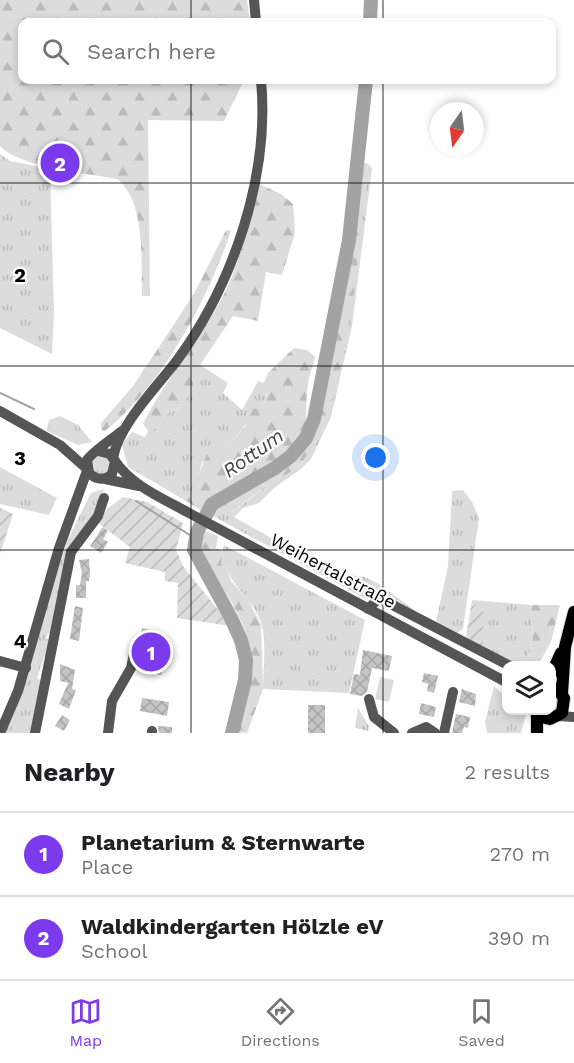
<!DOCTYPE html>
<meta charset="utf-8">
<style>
body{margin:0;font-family:"Work Sans",sans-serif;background:#f2f2f2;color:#202124}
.controls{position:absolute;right:18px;bottom:18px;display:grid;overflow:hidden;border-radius:12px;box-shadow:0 3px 9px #0003}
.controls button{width:54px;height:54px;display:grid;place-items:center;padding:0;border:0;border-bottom:2px solid #e0e0e0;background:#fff;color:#202124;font:30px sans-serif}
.compass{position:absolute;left:430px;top:102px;width:54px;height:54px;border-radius:50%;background:#fff;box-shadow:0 3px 9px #0003;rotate:194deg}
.you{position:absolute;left:376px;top:458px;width:21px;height:21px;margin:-15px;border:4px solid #fff;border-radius:50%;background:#1a73e8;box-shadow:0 0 0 9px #1a73e833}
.badge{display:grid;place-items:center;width:39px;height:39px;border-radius:50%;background:#7c3aed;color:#fff;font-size:20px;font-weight:700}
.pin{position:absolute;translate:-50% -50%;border:3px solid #fff;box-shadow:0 2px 6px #0006}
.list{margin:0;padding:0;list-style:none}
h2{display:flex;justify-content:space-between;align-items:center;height:78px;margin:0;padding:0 24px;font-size:26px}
h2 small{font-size:20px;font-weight:400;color:#757577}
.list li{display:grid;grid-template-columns:39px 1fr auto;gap:18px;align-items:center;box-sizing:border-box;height:84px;padding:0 24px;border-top:2px solid #e0e0e0}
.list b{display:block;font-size:22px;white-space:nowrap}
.list p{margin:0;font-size:20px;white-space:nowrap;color:#757577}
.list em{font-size:20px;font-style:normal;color:#757577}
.icon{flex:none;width:33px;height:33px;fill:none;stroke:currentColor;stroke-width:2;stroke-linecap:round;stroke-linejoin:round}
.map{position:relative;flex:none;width:574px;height:733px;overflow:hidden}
.search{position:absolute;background:#fff;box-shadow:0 3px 9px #0003;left:18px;right:18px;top:18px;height:66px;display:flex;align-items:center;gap:15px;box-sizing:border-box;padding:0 21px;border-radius:12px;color:#757577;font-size:22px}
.sheet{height:246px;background:#fff}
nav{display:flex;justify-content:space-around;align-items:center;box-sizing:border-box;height:84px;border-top:2px solid #e0e0e0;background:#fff;font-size:16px;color:#757577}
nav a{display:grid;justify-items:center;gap:3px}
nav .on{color:#7c3aed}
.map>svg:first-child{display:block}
.grass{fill:url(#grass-tufts)}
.forest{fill:url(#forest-firs)}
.garden{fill:url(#garden-furrows)}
.pitch{fill:#dcdcdc}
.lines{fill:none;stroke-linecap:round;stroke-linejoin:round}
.stream{stroke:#a3a3a3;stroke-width:2}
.river{stroke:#a3a3a3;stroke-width:14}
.building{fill:url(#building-cross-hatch)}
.major-casing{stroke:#dbdbdb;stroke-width:14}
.minor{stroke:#555;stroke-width:10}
.major{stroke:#000;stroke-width:12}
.grid{fill:none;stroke:#000;stroke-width:1.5;stroke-opacity:0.55}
.labels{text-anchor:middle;stroke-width:4.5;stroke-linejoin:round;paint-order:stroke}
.street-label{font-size:18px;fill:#000;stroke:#fff}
.water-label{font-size:20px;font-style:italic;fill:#444;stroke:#fff}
.grid-label{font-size:20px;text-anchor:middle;font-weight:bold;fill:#000;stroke:#fff;stroke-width:4.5;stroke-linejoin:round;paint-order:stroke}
</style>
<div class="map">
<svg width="574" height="733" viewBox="0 0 574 733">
<defs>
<pattern id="grass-tufts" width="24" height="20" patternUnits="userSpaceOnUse" patternTransform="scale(1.5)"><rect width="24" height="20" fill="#dcdcdc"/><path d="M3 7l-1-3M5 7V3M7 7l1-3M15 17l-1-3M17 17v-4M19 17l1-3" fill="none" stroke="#bbb"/></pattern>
<pattern id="forest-firs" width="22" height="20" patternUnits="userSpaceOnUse" patternTransform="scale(1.5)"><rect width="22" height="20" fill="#dcdcdc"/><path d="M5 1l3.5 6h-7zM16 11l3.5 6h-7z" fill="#bbb"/></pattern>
<pattern id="garden-furrows" width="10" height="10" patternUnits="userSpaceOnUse" patternTransform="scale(1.5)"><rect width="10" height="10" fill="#dcdcdc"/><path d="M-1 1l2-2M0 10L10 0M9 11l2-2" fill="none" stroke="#bbb"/></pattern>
<pattern id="building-cross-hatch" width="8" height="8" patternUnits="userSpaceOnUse" patternTransform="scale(1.5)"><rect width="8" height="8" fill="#c4c4c4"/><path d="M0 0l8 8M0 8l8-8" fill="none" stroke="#a7a7a7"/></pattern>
</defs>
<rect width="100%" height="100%" fill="#fff"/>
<g class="grass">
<path d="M0,154L10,161L50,169L54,312L52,354L0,328Z"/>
<path d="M368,164L372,168L352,326L331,417L311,459L301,469L274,488L259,503L243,508L234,517L333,573L365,577L379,584L417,612L436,622L448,566L452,491L463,490L472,502L479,518L463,629L456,634L374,592L367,600L364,598L211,515L218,509L229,515L270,483L301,464L330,405L354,284Z"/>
<path d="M200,365L228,383L223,393L242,410L258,381L264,383L260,394L268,396L261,408L246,416V424L224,451L202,462L197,483L186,501L128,467L122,444L132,432L145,437L148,431L158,427L167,413L179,408L192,390Z"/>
<path d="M60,416L78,425L92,442L78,445L47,431L49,420Z"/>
<path d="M95,456H107L112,468L102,476L93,472L91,462Z"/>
<path d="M0,467L57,498L49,515L0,504Z"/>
<path d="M104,489L98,512L75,542L53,634L48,633L46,639L51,640L48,657H44L37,678L43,682L32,733H4L68,539L91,493Z"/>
<path d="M224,545L365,620L349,693L263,689C263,668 268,637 259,618C251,599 233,587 226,567L221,564Z"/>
<path d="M472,600L531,605L533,639L526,665H513L483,648L478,604L471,606Z"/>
<path d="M494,686L506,697V710L521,711L526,715L521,733H487L485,722Z"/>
<path d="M358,708L369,726L368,731L355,728Z"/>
</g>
<g class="forest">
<path d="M0,0H247L250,22H22V80H244L224,121L148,120L150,296H142C141,263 146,200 117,179C86,173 21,168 0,146Z"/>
<path d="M362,162L368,164C359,243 350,398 303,461C295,472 279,477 269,484C255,494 242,504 229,515L218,510L211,515L208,514L217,506L297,456L313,430L326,384L357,208Z"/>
<path d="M259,184L281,194L293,204L295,233L282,275L266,272L258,321L233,316L200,365L192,390L179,408L167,413L158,427L148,431L143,424C167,375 205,335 228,286C242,254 249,218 259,184Z"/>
<path d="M226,230L231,231C208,299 162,386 105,431L101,430V423L133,386L173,326L195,292Z"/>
<path d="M294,348L307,350L315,357C313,366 309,375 308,384C305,399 308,417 304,431C291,474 225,476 202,511L186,501C199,481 200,465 212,445L220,446L224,450L246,425V416L251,409L261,408L268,396L259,394L268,373Z"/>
<path d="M203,530L218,536L216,548L223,551L221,564L226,567L231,581L248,600L261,625L263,689L247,733H235C241,709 250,685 251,660C253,627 216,579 199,551Z"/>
<path d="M531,605H560L551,642L538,665H526L533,639Z"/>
</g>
<g class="garden">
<path d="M123,497L147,502L183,523L176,550L183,566L231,626L177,618L178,583L165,581V572L125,563L130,547L97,522L107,509Z"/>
<path d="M0,508L13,514L0,554Z"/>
<path d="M478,604L483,608V648L466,637L471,606Z"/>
</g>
<path class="pitch" d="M380,677L394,680L389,702L375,699Z"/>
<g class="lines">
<g class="stream">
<path d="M0,393L34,409"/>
<path d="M136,501L196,539"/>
</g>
<g class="river">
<path d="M370,22L371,0"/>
<path d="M232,733L245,680L246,660L241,640L231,618L194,550L197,532L212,504L275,468L291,456L306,438L314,419L349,240L366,80"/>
</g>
</g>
<g class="building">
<path d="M103,527L108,531L103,539L108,542L101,553L90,546Z"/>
<path d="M89,559L90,575L89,581H86V598H76V585H80L82,573L79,560Z"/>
<path d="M75,606L83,608L79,641L70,639Z"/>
<path d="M142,628L162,633L160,642L154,645L161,656L165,654L169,661L164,666L161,675L150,672L145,665L146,649L143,644L144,635L141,634Z"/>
<path d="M363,650L392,656L389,671L372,668L367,692L362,696L350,694L354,674L360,675Z"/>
<path d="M60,664L75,670L72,689L76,690L69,709L59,704L68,683L60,681Z"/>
<path d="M424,673L438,676L434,693L427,691L428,684L422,682Z"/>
<path d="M462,689L476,694L475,706L459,702Z"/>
<path d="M142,698L169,702L167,716L140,711Z"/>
<path d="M421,703L436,707L434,717L419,714Z"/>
<rect x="308" y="705" width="17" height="28"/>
<path d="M456,714L470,717L468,728L464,727L462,733H452Z"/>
<path d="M62,715L70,720L64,731L55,726Z"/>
<path d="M158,726L172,727V733H159Z"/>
</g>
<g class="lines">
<defs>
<g id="major">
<path d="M552,673L561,653"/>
<path d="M562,693L565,647L574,612"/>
<path d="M534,710L541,717L550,719L562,713L564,698L558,690L552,687"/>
<path d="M537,714V733"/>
</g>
</defs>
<use href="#major" class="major-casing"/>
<g class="minor">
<path d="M254,0L256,22"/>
<path d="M0,411L60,445L86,468"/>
<path d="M98,451L110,454L115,461L112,474C105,481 96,480 89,473L87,460C91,453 113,438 122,431"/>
<path d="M113,458C119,424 158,386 178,359C234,282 270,175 261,80"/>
<path d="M115,461C132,486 164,499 189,513L506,682"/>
<path d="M105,479L139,486"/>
<path d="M368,609L379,598L510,666"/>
<path d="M0,661L26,668"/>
<path d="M369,699L374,717L394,733"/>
<path d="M558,716L574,717"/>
<path d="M0,733L18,691L59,548L87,471"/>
<path d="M35,733L71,552L98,516L104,498"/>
<path d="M108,733L112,701L131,668L136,644"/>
<path d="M152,733V731"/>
<path d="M412,733L426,727L435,733"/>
<path d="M444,733L453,692"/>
</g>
<use href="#major" class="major"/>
</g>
<path class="grid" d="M191,0V22M383,0V22M191,80V733M383,80V733M0,183H574M0,366H574M0,550H574"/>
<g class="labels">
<g class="street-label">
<text transform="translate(333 571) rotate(28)" y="6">Weihertalstraße</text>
</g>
<g class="water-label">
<text transform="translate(253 453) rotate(-35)" y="7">Rottum</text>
</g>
</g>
<g class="grid-label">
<text x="20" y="282">2</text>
<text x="20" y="465">3</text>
<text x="20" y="648">4</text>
</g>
</svg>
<div class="controls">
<button><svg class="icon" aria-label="layers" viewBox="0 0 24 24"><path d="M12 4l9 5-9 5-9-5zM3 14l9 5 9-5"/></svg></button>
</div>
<svg class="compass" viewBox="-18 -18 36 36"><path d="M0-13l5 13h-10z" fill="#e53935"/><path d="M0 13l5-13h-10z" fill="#757577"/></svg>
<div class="you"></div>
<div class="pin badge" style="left:151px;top:652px">1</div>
<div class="pin badge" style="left:60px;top:163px">2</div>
<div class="search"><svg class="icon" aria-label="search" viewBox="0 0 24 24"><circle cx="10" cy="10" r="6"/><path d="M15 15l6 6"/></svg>Search here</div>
</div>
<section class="sheet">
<h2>Nearby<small>2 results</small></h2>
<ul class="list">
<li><span class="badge">1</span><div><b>Planetarium &amp; Sternwarte</b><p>Place</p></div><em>270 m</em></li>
<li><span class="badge">2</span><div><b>Waldkindergarten Hölzle eV</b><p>School</p></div><em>390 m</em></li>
</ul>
</section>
<nav>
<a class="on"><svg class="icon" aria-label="map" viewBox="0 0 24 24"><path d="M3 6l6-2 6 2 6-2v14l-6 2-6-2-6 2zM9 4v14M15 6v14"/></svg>Map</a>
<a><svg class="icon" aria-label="directions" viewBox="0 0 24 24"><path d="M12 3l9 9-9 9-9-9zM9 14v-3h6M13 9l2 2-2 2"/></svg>Directions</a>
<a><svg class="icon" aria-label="saved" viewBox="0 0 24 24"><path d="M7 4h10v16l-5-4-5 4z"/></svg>Saved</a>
</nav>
